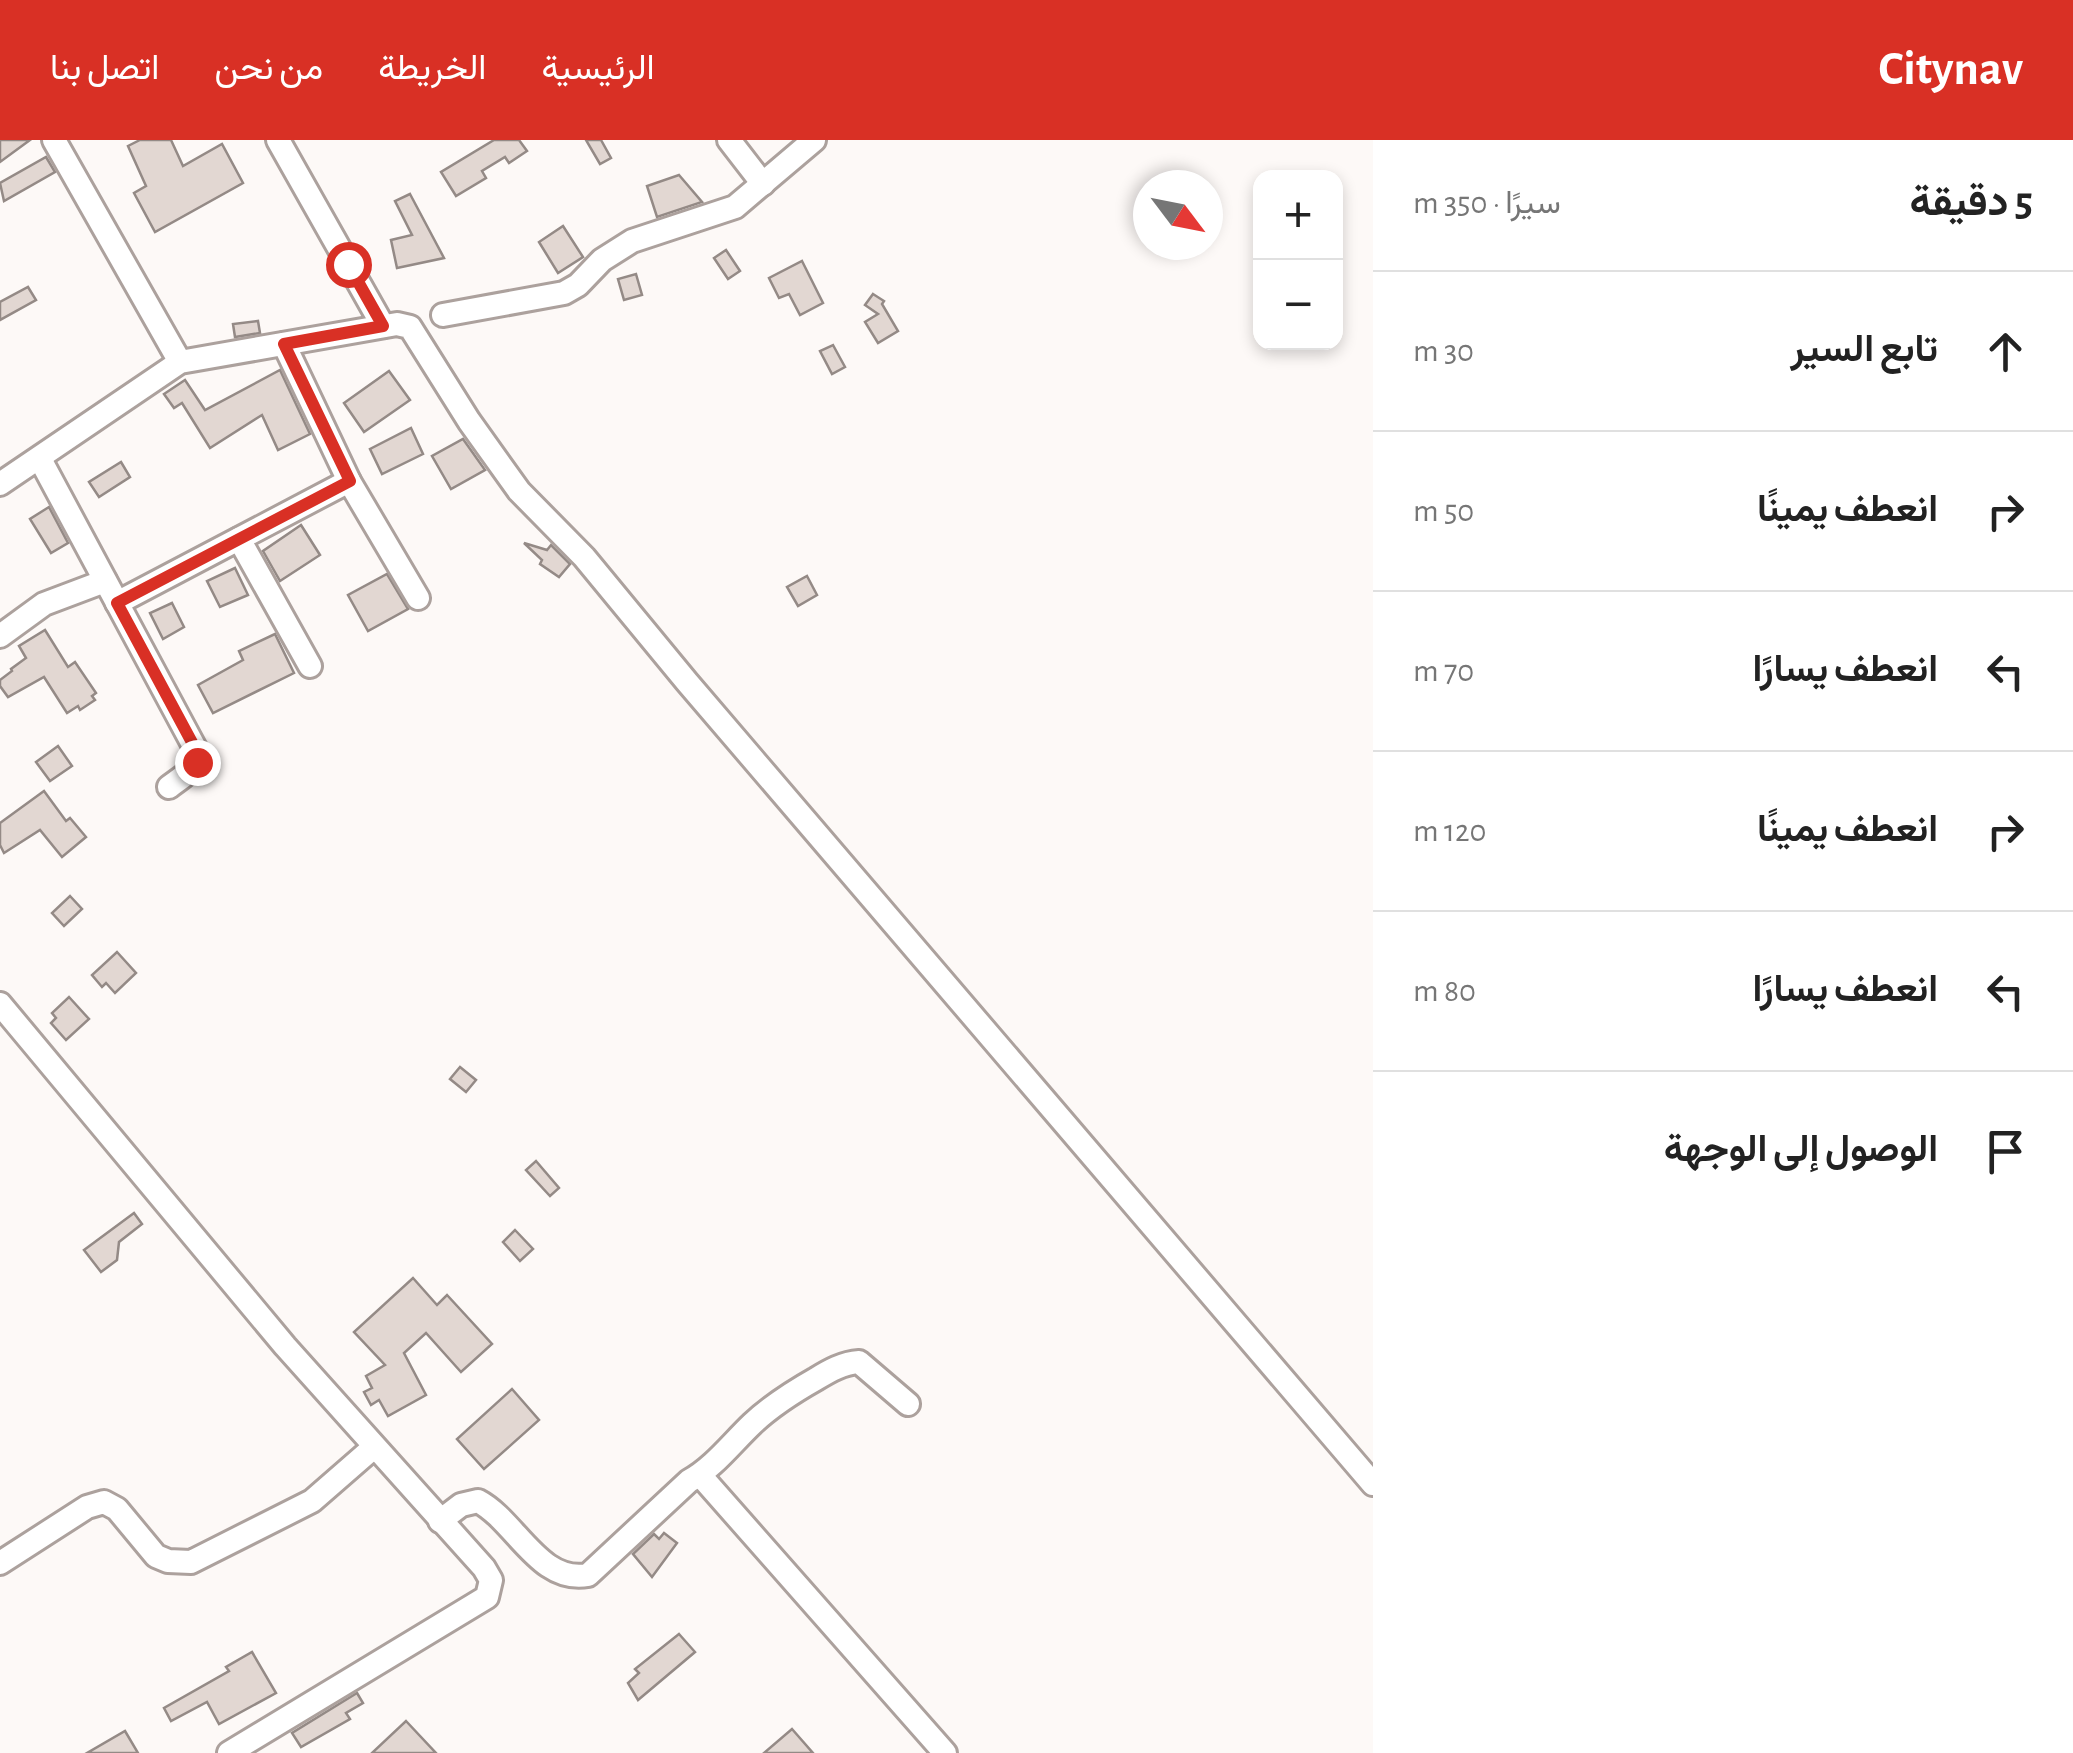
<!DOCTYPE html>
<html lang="ar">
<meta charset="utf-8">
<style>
body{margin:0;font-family:"Alegreya Sans",Vazirmatn,sans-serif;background:#f2f2f2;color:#222;direction:rtl}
.controls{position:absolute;right:30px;top:30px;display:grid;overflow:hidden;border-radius:20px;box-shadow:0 5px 15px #0003}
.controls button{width:90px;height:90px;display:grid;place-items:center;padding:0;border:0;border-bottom:2px solid #e0e0e0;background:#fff;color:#222;font:50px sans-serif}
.compass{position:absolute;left:1133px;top:30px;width:90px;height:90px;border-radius:50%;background:#fff;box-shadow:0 5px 15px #0003;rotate:122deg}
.stop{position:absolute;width:30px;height:30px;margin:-22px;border:8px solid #d93025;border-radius:50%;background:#fff}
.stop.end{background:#d93025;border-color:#fff;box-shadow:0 2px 10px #0008}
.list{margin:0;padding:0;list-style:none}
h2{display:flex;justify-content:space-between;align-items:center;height:130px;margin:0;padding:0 40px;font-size:42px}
h2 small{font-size:32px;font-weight:400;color:#767676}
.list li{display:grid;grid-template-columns:65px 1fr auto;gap:30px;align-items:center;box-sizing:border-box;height:160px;padding:0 40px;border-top:2px solid #e0e0e0}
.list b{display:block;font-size:38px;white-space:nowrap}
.list em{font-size:32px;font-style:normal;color:#767676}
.icon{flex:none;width:55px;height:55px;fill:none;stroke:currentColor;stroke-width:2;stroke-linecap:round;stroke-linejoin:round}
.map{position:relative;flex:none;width:1373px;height:1613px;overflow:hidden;direction:ltr}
header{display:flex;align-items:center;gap:60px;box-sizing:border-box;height:140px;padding:0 50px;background:#d93025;color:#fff}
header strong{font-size:48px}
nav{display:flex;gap:55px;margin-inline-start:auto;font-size:35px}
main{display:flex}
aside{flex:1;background:#fff}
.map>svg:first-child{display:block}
.building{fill:#e2d7d2;stroke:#948a86;stroke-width:2.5}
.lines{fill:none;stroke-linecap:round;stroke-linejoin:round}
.minor-casing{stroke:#aca19d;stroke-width:28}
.minor{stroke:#fff;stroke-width:22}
.route{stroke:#d93025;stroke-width:12}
</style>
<header>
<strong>Citynav</strong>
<nav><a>الرئيسية</a><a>الخريطة</a><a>من نحن</a><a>اتصل بنا</a></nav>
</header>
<main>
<aside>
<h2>5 دقيقة<small>سيرًا · 350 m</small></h2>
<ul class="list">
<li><svg class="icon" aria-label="ahead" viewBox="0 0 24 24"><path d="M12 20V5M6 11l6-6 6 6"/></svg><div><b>تابع السير</b></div><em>30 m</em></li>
<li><svg class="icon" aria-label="right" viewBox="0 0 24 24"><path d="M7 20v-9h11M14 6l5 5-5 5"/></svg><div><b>انعطف يمينًا</b></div><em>50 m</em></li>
<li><svg class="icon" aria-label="left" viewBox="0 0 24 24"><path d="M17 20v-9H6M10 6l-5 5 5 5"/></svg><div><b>انعطف يسارًا</b></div><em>70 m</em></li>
<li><svg class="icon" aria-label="right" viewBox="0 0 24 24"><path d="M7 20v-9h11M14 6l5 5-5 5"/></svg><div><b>انعطف يمينًا</b></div><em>120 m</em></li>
<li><svg class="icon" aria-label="left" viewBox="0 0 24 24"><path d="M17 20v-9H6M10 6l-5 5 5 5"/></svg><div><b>انعطف يسارًا</b></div><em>80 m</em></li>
<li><svg class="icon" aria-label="arrive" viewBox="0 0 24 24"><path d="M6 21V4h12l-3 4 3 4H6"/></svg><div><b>الوصول إلى الوجهة</b></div></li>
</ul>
</aside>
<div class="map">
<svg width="1373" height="1613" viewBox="0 0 1373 1613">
<rect width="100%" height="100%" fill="#fdf9f7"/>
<g class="building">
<path d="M0,0H30L0,22Z"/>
<path d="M140,0H171L183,26L222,4L243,43L155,92L134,53L146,46L128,6Z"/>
<path d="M494,0H519L527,11L509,23L505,17L482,31L486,38L456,56L441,32Z"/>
<path d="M586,0H601L611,18L600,24Z"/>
<path d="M46,17L55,32L4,61L0,43Z"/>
<path d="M679,35L702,62L657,77L647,46Z"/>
<path d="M410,54L444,118L397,128L391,100L412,95L395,61Z"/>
<path d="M563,86L583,117L558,133L539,102Z"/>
<path d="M726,110L740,131L728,139L714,118Z"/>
<path d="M802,121L823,163L800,175L789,154L779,158L769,138Z"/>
<path d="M636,134L642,155L624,160L618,139Z"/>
<path d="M28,147L36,160L0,180V162Z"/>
<path d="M873,154L884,161L882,164L898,191L878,203L865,182L878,174L865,165Z"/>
<path d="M258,181L260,193L235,197L233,184Z"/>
<path d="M833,205L845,227L832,234L820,211Z"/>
<path d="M280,230L310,294L278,310L262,275L210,308L182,263L174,268L164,254L185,240L205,270Z"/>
<path d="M389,231L410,260L364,292L344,263Z"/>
<path d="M411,288L423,314L382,334L370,309Z"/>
<path d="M463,299L485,330L451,349L432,316Z"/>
<path d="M121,322L130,337L99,357L89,342Z"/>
<path d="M49,367L68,403L51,413L30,379Z"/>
<path d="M301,385L320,415L280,441L263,411Z"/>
<path d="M524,403L547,410L551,405L570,424L559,437L540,424L542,420Z"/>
<path d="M235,428L248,455L220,467L207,441Z"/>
<path d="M387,434L408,469L368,491L348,455Z"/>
<path d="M807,436L817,455L798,466L787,447Z"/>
<path d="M172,463L184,487L163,499L150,473Z"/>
<path d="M45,490L68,527L75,522L96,553L92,556L95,560L80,570L78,566L67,573L44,537L8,557L0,546V540L12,531L11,529L26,518L19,506Z"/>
<path d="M275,494L294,533L213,573L198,545L243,520L239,511Z"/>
<path d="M58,606L72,626L50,641L36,622Z"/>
<path d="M44,651L66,681L70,678L86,697L62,717L40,690L4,713L0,705V683Z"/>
<path d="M70,756L82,769L64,786L52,773Z"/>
<path d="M117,812L136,833L115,853L106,843L102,847L92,835Z"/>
<path d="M69,857L89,879L66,900L51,883L56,878L52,873Z"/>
<path d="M460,927L476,940L466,952L450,939Z"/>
<path d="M536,1021L559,1048L550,1056L526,1030Z"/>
<path d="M134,1073L142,1084L119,1102L117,1120L101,1132L84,1110Z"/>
<path d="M515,1090L533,1109L520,1121L503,1102Z"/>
<path d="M413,1138L437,1165L447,1155L492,1204L461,1232L426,1193L404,1213L426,1255L388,1276L379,1260L371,1265L364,1252L372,1248L366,1236L385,1225L354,1192Z"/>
<path d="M512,1249L539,1280L484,1329L457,1299Z"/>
<path d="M664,1393L677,1403L652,1437L633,1414L654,1394L659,1399Z"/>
<path d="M679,1494L695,1512L638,1560L628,1543L639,1533L635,1529Z"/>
<path d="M252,1512L276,1553L219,1584L207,1562L171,1581L164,1568L229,1531L226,1527Z"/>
<path d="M357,1553L363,1563L346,1573L350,1579L301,1607L292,1593Z"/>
<path d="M406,1581L436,1613H372Z"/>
<path d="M792,1589L813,1613H764Z"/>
<path d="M125,1591L138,1613H87Z"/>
</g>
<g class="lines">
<defs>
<g id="minor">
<path d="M54,0L180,222"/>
<path d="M278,0L383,186"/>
<path d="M729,0L763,44"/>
<path d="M443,175L564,153L578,145L602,120L632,101L735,67L814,0"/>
<path d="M284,204L349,341L418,458"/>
<path d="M40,319L195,608C201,628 183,636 169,647"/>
<path d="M0,344L180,222L397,184L410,187L469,281L519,351L584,417L687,542L1373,1344"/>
<path d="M239,399L310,526"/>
<path d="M117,463L349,341"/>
<path d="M0,496L44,464L105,441"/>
<path d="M0,864L285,1206L484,1428L491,1440L487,1457L229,1613"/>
<path d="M700,1335L945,1613"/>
<path d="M440,1381L461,1365L478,1361C516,1381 539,1444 588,1435L689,1341C713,1328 732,1303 752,1284C771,1266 793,1252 816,1239C829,1231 843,1223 859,1222L908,1264"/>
<path d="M0,1423L87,1367L104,1362L117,1369L156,1416L168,1421L191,1422L312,1361L374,1307"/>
</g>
</defs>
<use href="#minor" class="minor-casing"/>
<use href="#minor" class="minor"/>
</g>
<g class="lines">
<path class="route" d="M197,622L195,608L117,463L350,341L284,204L383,186L348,124"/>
</g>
</svg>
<div class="controls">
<button>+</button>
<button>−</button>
</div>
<svg class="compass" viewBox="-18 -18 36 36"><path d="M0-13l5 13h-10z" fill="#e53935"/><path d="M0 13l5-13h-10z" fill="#767676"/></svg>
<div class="stop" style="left:348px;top:124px"></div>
<div class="stop end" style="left:197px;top:622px"></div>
</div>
</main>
